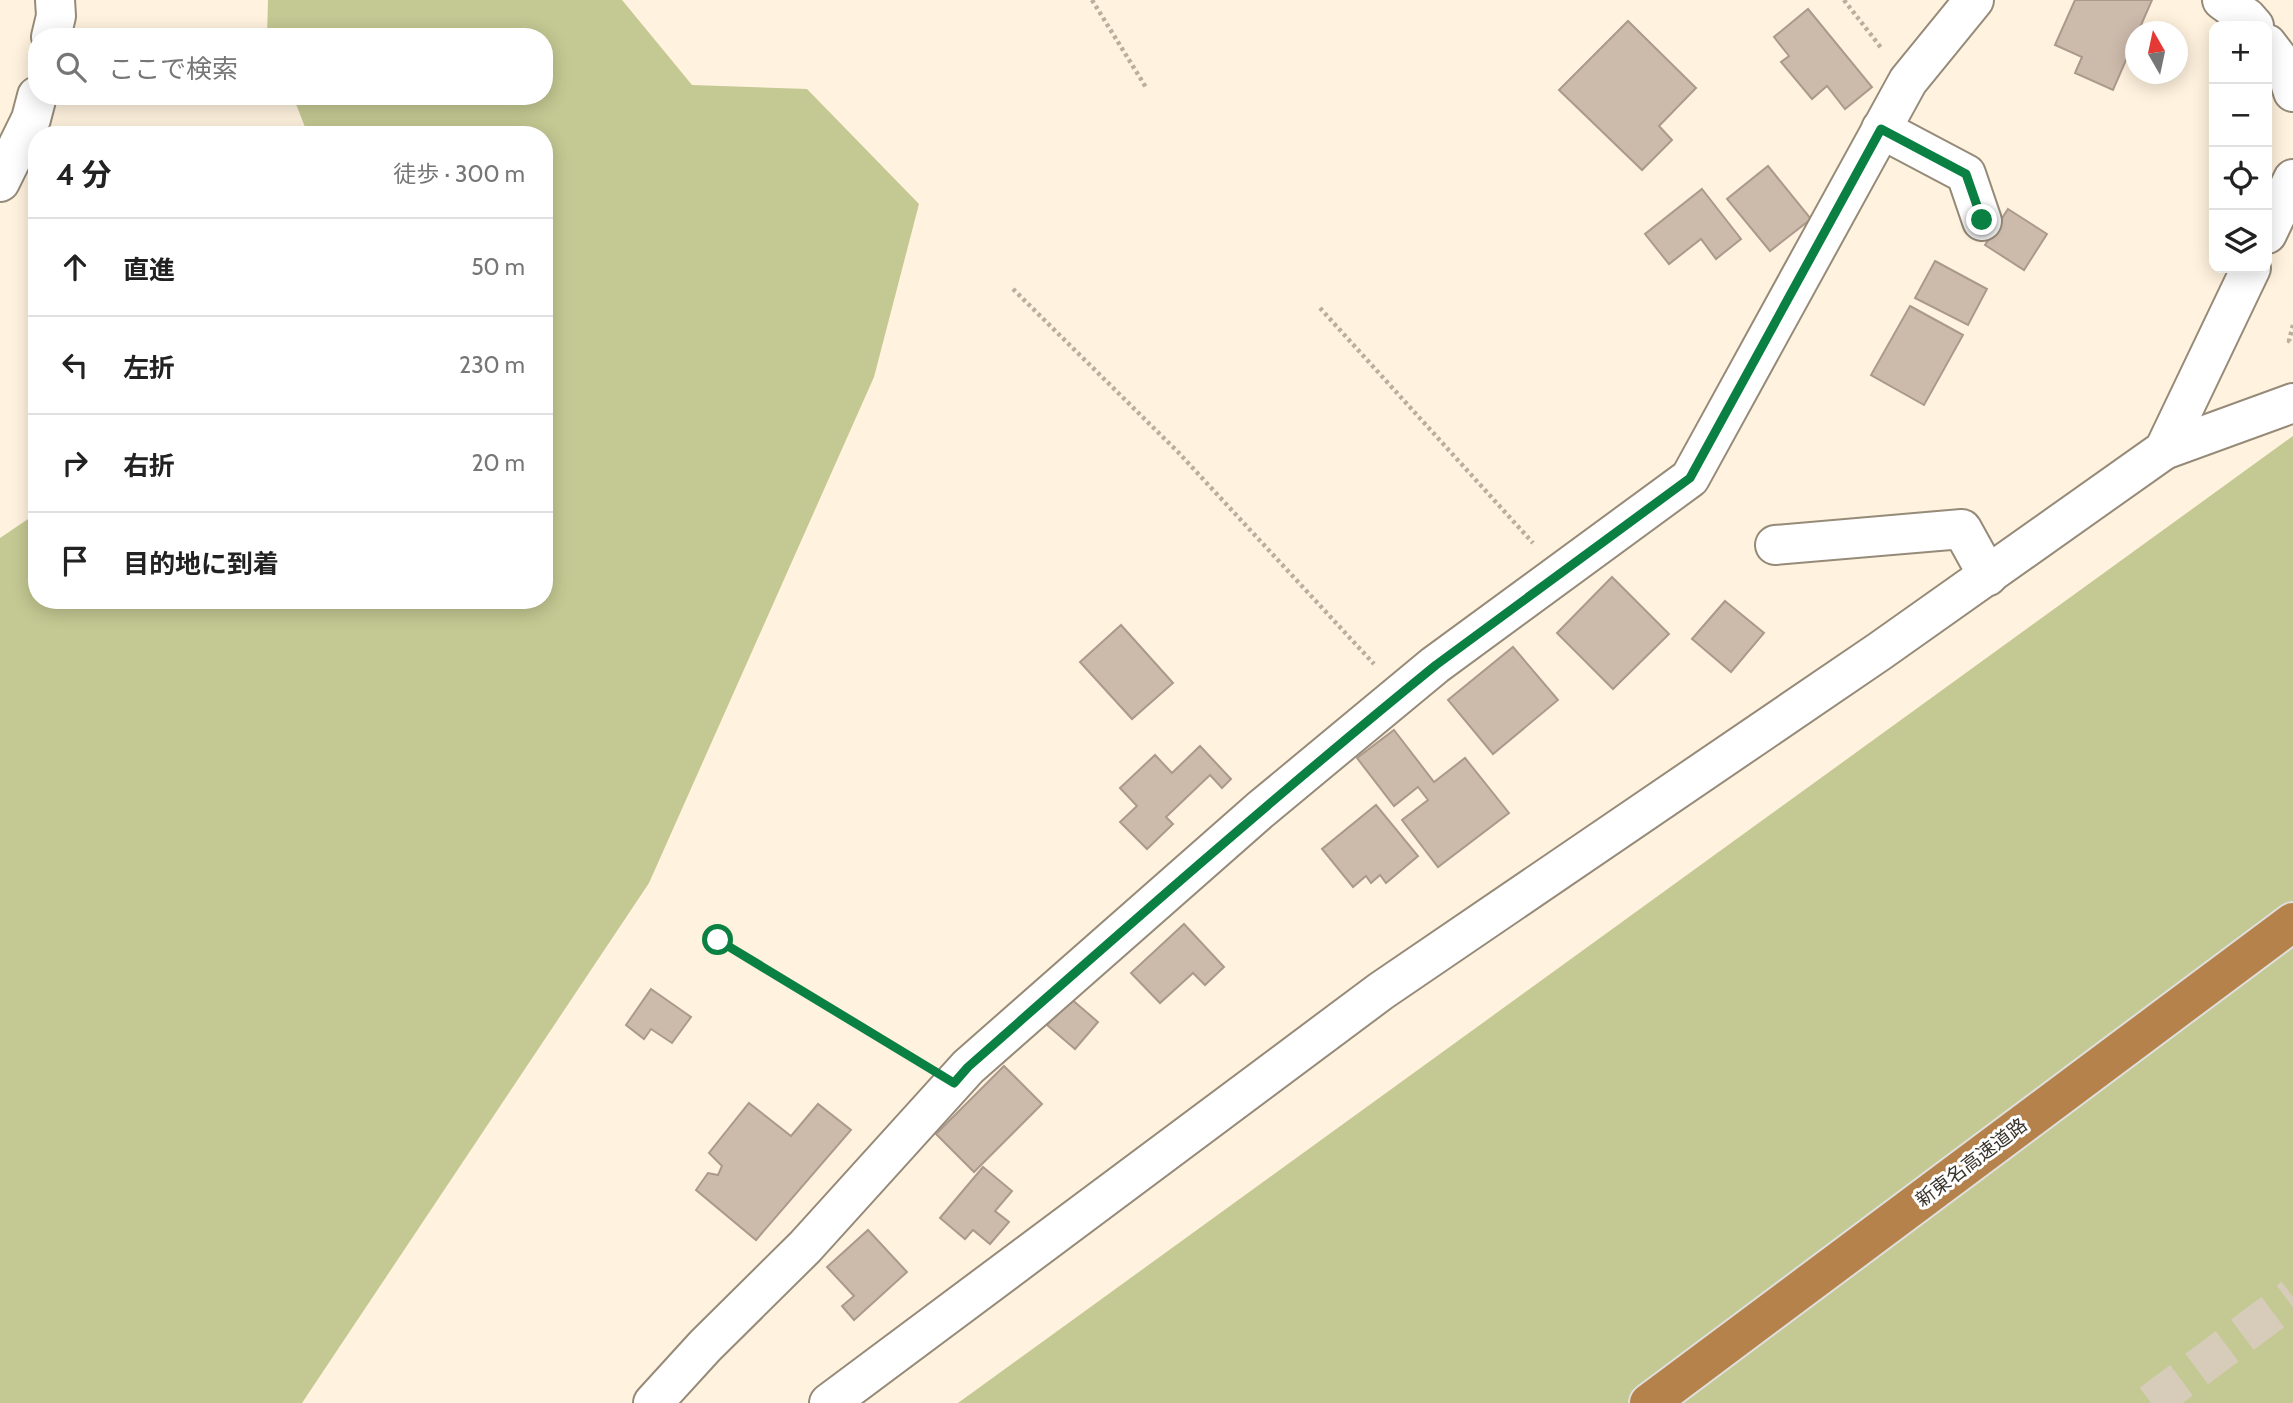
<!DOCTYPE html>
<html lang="ja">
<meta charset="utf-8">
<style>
body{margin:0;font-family:Cabin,"Noto Sans JP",sans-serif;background:#f6f6f6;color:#222}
.controls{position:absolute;right:21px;top:21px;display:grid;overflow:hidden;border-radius:14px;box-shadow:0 4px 18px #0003}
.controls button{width:63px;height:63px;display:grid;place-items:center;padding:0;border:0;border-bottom:2px solid #e0e0e0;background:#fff;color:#222;font:35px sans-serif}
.compass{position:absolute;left:2125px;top:21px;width:63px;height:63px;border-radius:50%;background:#fff;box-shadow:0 4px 18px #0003;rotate:351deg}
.stop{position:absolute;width:21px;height:21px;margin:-16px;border:5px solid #0b8043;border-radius:50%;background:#fff}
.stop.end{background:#0b8043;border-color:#fff;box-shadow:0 2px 7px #0008}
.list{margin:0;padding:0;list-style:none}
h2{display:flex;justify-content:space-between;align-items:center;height:91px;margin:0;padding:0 28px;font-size:30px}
h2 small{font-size:23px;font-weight:400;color:#767676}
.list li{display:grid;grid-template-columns:46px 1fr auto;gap:21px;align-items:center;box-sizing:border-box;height:98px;padding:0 28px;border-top:2px solid #e0e0e0}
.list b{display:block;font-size:26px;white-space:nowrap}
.list em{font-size:23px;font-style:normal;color:#767676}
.icon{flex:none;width:38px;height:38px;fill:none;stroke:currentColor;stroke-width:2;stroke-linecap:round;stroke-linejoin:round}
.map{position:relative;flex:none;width:2293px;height:1403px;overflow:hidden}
.search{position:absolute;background:#fff;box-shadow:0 4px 18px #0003;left:28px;top:28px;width:525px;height:77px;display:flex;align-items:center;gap:18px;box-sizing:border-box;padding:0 24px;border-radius:28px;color:#767676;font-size:26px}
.panel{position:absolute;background:#fff;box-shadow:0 4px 18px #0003;left:28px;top:126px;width:525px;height:483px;border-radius:28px}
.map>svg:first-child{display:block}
.green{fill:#c4c892}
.building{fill:#ccbaab;stroke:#ab9a8c;stroke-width:2}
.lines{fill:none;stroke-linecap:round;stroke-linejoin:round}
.highway-tunnel{stroke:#d7ccba;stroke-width:38;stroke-dasharray:38 19;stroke-linecap:butt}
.minor-casing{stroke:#968a79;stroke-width:42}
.highway-casing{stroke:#dfdfdd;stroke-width:42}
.path{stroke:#b9af9f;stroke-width:4.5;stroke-dasharray:3.5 3.5;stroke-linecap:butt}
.minor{stroke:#fff;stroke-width:38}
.highway{stroke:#b6824c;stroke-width:38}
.route{stroke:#0b8043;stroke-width:9}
.labels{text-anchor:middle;stroke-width:6;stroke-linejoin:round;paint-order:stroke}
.street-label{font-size:19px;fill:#39342c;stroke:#fff}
</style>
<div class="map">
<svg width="2293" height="1403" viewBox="0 0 2293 1403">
<rect width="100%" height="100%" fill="#fff2de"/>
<g class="green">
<path d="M268,0H622L692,85L807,89L919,204L874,377L649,883L302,1403H0V538L37,513V600H544V135H308L293,96H544V37H267Z"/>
<path d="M2293,436V1403H958Z"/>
</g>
<g class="building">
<path d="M2075,0H2152L2138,32H2136V37L2113,90L2075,73L2082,57L2055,45Z"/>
<path d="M1808,9L1872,87L1845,109L1827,86L1812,99L1781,62L1789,56L1774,37Z"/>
<path d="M1628,21L1696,88L1659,126L1672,140L1642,170L1559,90Z"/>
<path d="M1768,166L1811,219L1770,251L1727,199Z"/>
<path d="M1702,189L1741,239L1716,259L1701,239L1669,264L1645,234Z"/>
<path d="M2008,209L2047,234L2024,270L1985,245Z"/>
<path d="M1935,261L1987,289L1968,325L1915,298Z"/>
<path d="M1910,306L1963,335L1924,405L1871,375Z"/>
<path d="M1612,577L1669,634L1613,689L1557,633Z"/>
<path d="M1725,601L1764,633L1731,672L1692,639Z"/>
<path d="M1121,625L1173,683L1132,719L1080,662Z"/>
<path d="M1513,647L1558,700L1493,754L1448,700Z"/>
<path d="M1394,730L1434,782L1465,758L1509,813L1438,867L1402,820L1428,800L1418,787L1394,806L1357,758Z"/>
<path d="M1200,746L1231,779L1222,788L1210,775L1166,817L1173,824L1147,849L1120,822L1137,806L1120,788L1155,755L1172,773Z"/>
<path d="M1376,805L1418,856L1386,883L1380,875L1371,883L1366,876L1353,887L1322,849Z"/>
<path d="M1184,924L1224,967L1205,985L1193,973L1160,1003L1131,973Z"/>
<path d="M651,989L691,1017L672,1043L651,1029L644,1039L626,1025Z"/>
<path d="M1070,998L1098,1022L1075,1049L1047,1025Z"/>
<path d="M1004,1066L1042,1104L974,1172L936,1134Z"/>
<path d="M749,1103L791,1136L818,1104L851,1130L756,1240L696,1190L708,1173L718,1175L722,1166L709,1153Z"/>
<path d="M983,1167L1012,1191L995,1211L1009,1222L990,1244L973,1230L965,1239L940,1218Z"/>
<path d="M868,1230L907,1272L854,1320L842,1306L854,1296L827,1267Z"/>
</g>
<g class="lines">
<path class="highway-tunnel" d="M2151,1403L2293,1297"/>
<defs>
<g id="minor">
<path d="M2222,0L2247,18L2254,26"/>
<path d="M51,37L56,16L55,0"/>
<path d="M2267,44L2286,69L2293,92"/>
<path d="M1881,129L1966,174L1982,221"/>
<path d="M0,182L31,119L37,96"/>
<path d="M2267,234L2293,179"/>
<path d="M2164,450L2293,403"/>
<path d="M1775,545L1962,529L1988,576"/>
<path d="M653,1403L705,1346L805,1247L968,1067L1260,810L1435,665L1690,478L1908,81L1974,0"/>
<path d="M829,1403L1381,991L1880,651L2164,450L2251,268"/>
</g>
<path id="highway" d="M1649,1403L2293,922"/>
</defs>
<use href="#minor" class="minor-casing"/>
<use href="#highway" class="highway-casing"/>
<g class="path">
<path d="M1092,0L1147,89"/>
<path d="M1844,0L1882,49"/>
<path d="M1013,289L1178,452L1374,664"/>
<path d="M1320,308L1533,543"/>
<path d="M2293,325L2289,341L2293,342"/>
<path d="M718,940L921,1063"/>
</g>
<use href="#minor" class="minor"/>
<use href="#highway" class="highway"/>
</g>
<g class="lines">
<path class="route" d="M718,940L954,1083L968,1067C1122,931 1276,795 1436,665L1690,478L1881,129L1966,174L1982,220"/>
</g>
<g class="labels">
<g class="street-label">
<text transform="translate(1971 1162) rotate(-37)" y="7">新東名高速道路</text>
</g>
</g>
</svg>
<div class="controls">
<button>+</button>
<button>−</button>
<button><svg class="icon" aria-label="locate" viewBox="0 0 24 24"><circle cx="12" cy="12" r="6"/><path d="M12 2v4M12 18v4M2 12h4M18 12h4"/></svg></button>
<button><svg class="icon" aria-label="layers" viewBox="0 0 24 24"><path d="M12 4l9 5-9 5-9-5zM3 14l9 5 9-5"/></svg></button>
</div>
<svg class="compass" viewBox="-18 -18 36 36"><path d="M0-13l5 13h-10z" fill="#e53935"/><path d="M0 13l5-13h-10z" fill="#767676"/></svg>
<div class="stop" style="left:718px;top:940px"></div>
<div class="stop end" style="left:1982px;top:220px"></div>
<div class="search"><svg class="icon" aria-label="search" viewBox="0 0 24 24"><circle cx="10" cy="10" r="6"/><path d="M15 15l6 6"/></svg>ここで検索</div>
<section class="panel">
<h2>4 分<small>徒歩 · 300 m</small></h2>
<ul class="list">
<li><svg class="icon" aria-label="ahead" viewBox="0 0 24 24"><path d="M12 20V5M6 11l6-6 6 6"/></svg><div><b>直進</b></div><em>50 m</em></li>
<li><svg class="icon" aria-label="left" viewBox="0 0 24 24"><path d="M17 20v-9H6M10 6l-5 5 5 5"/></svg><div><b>左折</b></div><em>230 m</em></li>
<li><svg class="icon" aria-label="right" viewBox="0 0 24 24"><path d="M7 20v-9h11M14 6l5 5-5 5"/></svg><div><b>右折</b></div><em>20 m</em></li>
<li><svg class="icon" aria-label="arrive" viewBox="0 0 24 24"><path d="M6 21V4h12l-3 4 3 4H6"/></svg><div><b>目的地に到着</b></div></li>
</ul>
</section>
</div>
